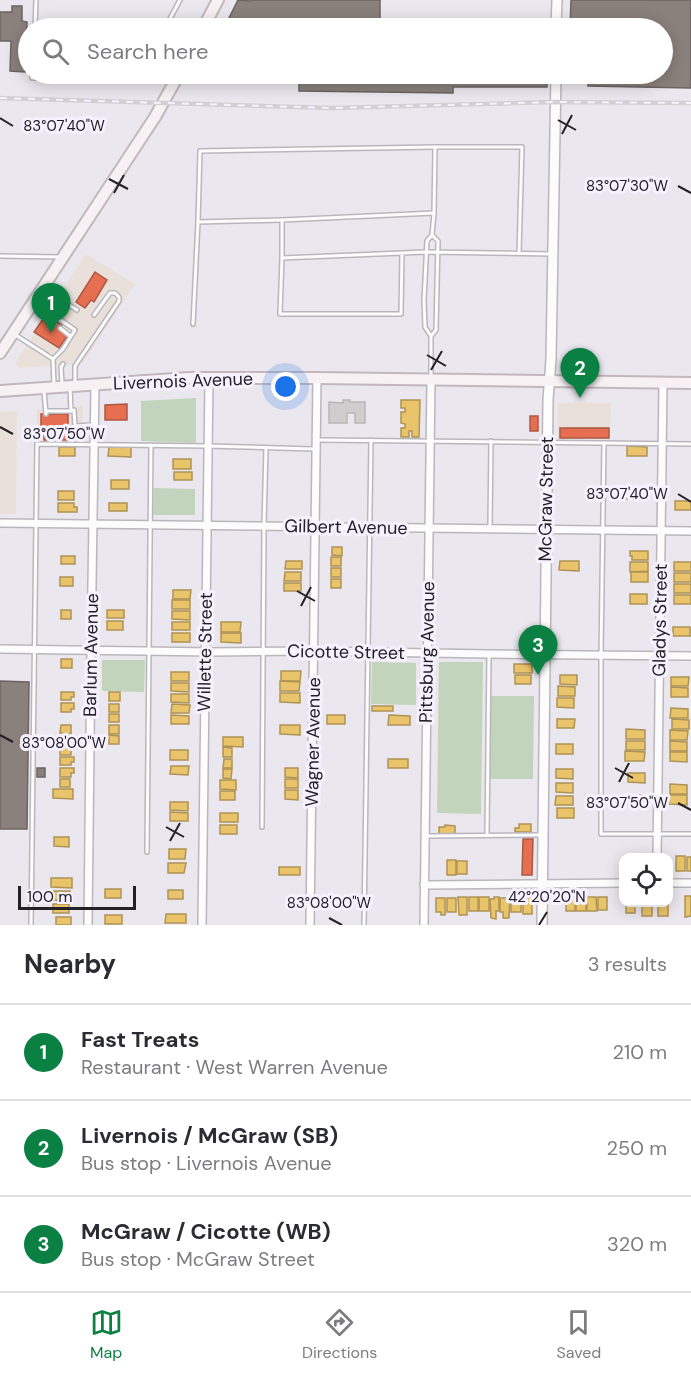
<!DOCTYPE html>
<meta charset="utf-8">
<style>
body{margin:0;font-family:"DM Sans",sans-serif;background:#f2f2f3;color:#2b2b33}
.controls{position:absolute;right:18px;bottom:18px;display:grid;overflow:hidden;border-radius:12px;box-shadow:0 3px 15px #0003}
.controls button{width:54px;height:54px;display:grid;place-items:center;padding:0;border:0;border-bottom:2px solid #e1e1e2;background:#fff;color:#2b2b33;font:30px sans-serif}
.scale{position:absolute;left:18px;bottom:15px;width:118px;box-sizing:border-box;padding-left:6px;border:3px solid #232126;border-top:0;font-size:16px;line-height:21px;white-space:nowrap;color:#232126;-webkit-text-stroke:4px #f6f1ff;paint-order:stroke}
.you{position:absolute;left:286px;top:387px;width:21px;height:21px;margin:-15px;border:4px solid #fff;border-radius:50%;background:#1a73e8;box-shadow:0 0 0 9px #1a73e833}
.badge{display:grid;place-items:center;width:39px;height:39px;border-radius:50%;background:#0b8043;color:#fff;font-size:20px;font-weight:700}
.pin{position:absolute;translate:-50% -50px;filter:drop-shadow(0 2px 3px #0008)}
.pin::after{content:'';position:absolute;top:32px;width:21px;height:18px;background:inherit;clip-path:polygon(0 0,100% 0,50% 100%)}
.list{margin:0;padding:0;list-style:none}
h2{display:flex;justify-content:space-between;align-items:center;height:78px;margin:0;padding:0 24px;font-size:26px}
h2 small{font-size:20px;font-weight:400;color:#7c7c81}
.list li{display:grid;grid-template-columns:39px 1fr auto;gap:18px;align-items:center;box-sizing:border-box;height:96px;padding:0 24px;border-top:2px solid #e1e1e2}
.list b{display:block;font-size:22px;white-space:nowrap}
.list p{margin:0;font-size:20px;white-space:nowrap;color:#7c7c81}
.list em{font-size:20px;font-style:normal;color:#7c7c81}
.icon{flex:none;width:33px;height:33px;fill:none;stroke:currentColor;stroke-width:2;stroke-linecap:round;stroke-linejoin:round}
.map{position:relative;flex:none;width:691px;height:925px;overflow:hidden}
.search{position:absolute;background:#fff;box-shadow:0 3px 15px #0003;left:18px;right:18px;top:18px;height:66px;display:flex;align-items:center;gap:15px;box-sizing:border-box;padding:0 21px;border-radius:33px;color:#7c7c81;font-size:22px}
.sheet{height:366px;background:#fff}
nav{display:flex;justify-content:space-around;align-items:center;box-sizing:border-box;height:84px;border-top:2px solid #e1e1e2;background:#fff;font-size:16px;color:#7c7c81}
nav a{display:grid;justify-items:center;gap:3px}
nav .on{color:#0b8043}
.map>svg:first-child{display:block}
.commercial{fill:#e9e1d9}
.green{fill:#c2d4bb}
.homes{fill:#e9c46a;stroke:#ae9356;stroke-width:1.5}
.shops{fill:#e76f51;stroke:#ac5844;stroke-width:1.5}
.industry{fill:#8a817c;stroke:#6b6462;stroke-width:1.5}
.building{fill:#d0cdce;stroke:#b8b6b7;stroke-width:1.5}
.lines{fill:none;stroke-linecap:round;stroke-linejoin:round}
.lane-casing{stroke:#b9b7bc;stroke-width:6}
.street-casing{stroke:#b9b7bc;stroke-width:10}
.secondary-casing{stroke:#b9b7bc;stroke-width:12}
.primary-casing{stroke:#c2b8bc;stroke-width:14}
.lane{stroke:#fcfcfc;stroke-width:3}
.street{stroke:#fcfcfc;stroke-width:7}
.secondary{stroke:#fcfcfc;stroke-width:9}
.primary{stroke:#f7f1f3;stroke-width:10}
.rail-casing{stroke:#d1d0d3;stroke-width:4.5}
.rail{stroke:#f6f1ff;stroke-width:2;stroke-dasharray:7;stroke-linecap:butt}
.ticks{fill:none;stroke:#232126;stroke-width:2}
.labels{text-anchor:middle;stroke-width:6;stroke-linejoin:round;paint-order:stroke}
.street-label{font-size:18px;fill:#232126;stroke:#f6f1ff}
.ticks-label{font-size:15px;text-anchor:middle;fill:#232126;stroke:#f6f1ff;stroke-width:6;stroke-linejoin:round;paint-order:stroke}
</style>
<div class="map">
<svg width="691" height="925" viewBox="0 0 691 925">
<rect width="100%" height="100%" fill="#eae8ee"/>
<g class="commercial">
<path d="M86,254L135,284L83,363L19,368L15,363Z"/>
<path d="M558,403H611L610,440L558,439Z"/>
<path d="M83,406L82,442L36,441L37,410Z"/>
<path d="M17,411L16,514H0V412Z"/>
</g>
<g class="green">
<path d="M196,398V443L141,441V401Z"/>
<path d="M154,488L195,489V515H153Z"/>
<path d="M102,660H145L144,692L102,691Z"/>
<path d="M372,662L416,663V705L371,704Z"/>
<path d="M439,662H483L481,814L437,813Z"/>
<path d="M490,696H534L533,779H490Z"/>
</g>
<g class="homes">
<path d="M401,400H420L419,437H412V431H409V437H401V428H405V424L401,423V412H405V408H401Z"/>
<path d="M627,446L647,447V456H627Z"/>
<rect x="59" y="447" width="16" height="9"/>
<path d="M109,447H131V457L108,456Z"/>
<rect x="173" y="459" width="18" height="10"/>
<rect x="174" y="472" width="18" height="8"/>
<rect x="111" y="480" width="18" height="9"/>
<path d="M626,490H646V500L626,499Z"/>
<rect x="58" y="491" width="16" height="9"/>
<rect x="675" y="501" width="16" height="9"/>
<path d="M58,503H74V507H77V512H58Z"/>
<rect x="109" y="503" width="18" height="8"/>
<path d="M332,547H342V556L332,555Z"/>
<path d="M630,551H648V560H632V556H630Z"/>
<rect x="61" y="556" width="14" height="8"/>
<rect x="331" y="557" width="10" height="9"/>
<path d="M286,561H302V569H285Z"/>
<path d="M560,561H579V571L559,570Z"/>
<path d="M630,562H648V571L630,572Z"/>
<rect x="674" y="562" width="17" height="9"/>
<rect x="331" y="568" width="10" height="9"/>
<path d="M285,572H301V581H284Z"/>
<rect x="631" y="572" width="17" height="10"/>
<rect x="674" y="573" width="17" height="9"/>
<rect x="60" y="577" width="13" height="9"/>
<rect x="331" y="579" width="10" height="9"/>
<rect x="284" y="583" width="17" height="8"/>
<rect x="674" y="584" width="17" height="9"/>
<path d="M173,590H191L190,599H173Z"/>
<rect x="630" y="594" width="17" height="10"/>
<rect x="674" y="595" width="17" height="9"/>
<rect x="172" y="600" width="18" height="9"/>
<rect x="61" y="610" width="10" height="9"/>
<rect x="107" y="610" width="17" height="8"/>
<path d="M172,611H190V620L172,619Z"/>
<rect x="107" y="621" width="16" height="9"/>
<rect x="172" y="622" width="18" height="8"/>
<path d="M221,622H241L240,632H221Z"/>
<rect x="673" y="627" width="17" height="9"/>
<rect x="172" y="633" width="18" height="9"/>
<path d="M221,633H241V643L221,642Z"/>
<rect x="61" y="659" width="11" height="9"/>
<rect x="514" y="664" width="18" height="9"/>
<path d="M281,671H301L300,681H281Z"/>
<rect x="171" y="672" width="18" height="9"/>
<rect x="515" y="675" width="16" height="9"/>
<path d="M560,675H577V685L560,684Z"/>
<path d="M671,677H689L688,686H671Z"/>
<path d="M280,681L300,682L299,691H280Z"/>
<path d="M171,683H189V692L171,691Z"/>
<path d="M558,686L575,687V696H558Z"/>
<path d="M671,687L688,688V697H671Z"/>
<path d="M61,692H74V697H71V700H61Z"/>
<rect x="109" y="692" width="11" height="9"/>
<path d="M280,693H300V703L280,702Z"/>
<path d="M171,694H189V703L171,702Z"/>
<path d="M557,698H574V708L557,707Z"/>
<path d="M61,703H74V709H71V712H61Z"/>
<rect x="109" y="704" width="10" height="8"/>
<path d="M172,704L190,705L189,713H171Z"/>
<rect x="372" y="706" width="21" height="5"/>
<path d="M671,708L688,709V718H670Z"/>
<rect x="109" y="714" width="10" height="8"/>
<path d="M171,715L189,716V724H171Z"/>
<rect x="327" y="715" width="18" height="9"/>
<path d="M389,715L410,716V725H388Z"/>
<path d="M557,719H575L574,728H557Z"/>
<path d="M672,719L689,720V729H672Z"/>
<path d="M61,725H71V734L60,733Z"/>
<rect x="109" y="725" width="10" height="9"/>
<path d="M280,725H300V735L280,734Z"/>
<path d="M626,729L645,730V739H626Z"/>
<path d="M670,730L688,731L687,740H670Z"/>
<rect x="60" y="735" width="11" height="8"/>
<path d="M109,735L119,736V744H109Z"/>
<path d="M223,737H243V747L223,746Z"/>
<rect x="626" y="741" width="19" height="9"/>
<path d="M670,741L687,742V751H670Z"/>
<rect x="556" y="744" width="17" height="10"/>
<path d="M60,746L71,747V755H60Z"/>
<path d="M223,747L232,748V757H223Z"/>
<rect x="170" y="750" width="18" height="10"/>
<path d="M625,751L645,752L644,761H625Z"/>
<path d="M670,752H687V762L670,761Z"/>
<path d="M60,757H74V762H71V765H60Z"/>
<path d="M224,759H232V768H223Z"/>
<rect x="388" y="759" width="20" height="9"/>
<path d="M171,766H189L188,775L170,774Z"/>
<path d="M60,768H74V773H71V777H60Z"/>
<path d="M285,768H298V778L285,777Z"/>
<path d="M223,769H232L231,779L223,778Z"/>
<path d="M556,769H573V779L556,778Z"/>
<path d="M628,773H645V783L628,782Z"/>
<rect x="60" y="779" width="10" height="8"/>
<rect x="285" y="779" width="13" height="9"/>
<path d="M220,780H236V790L220,789Z"/>
<path d="M556,783H573V793L556,792Z"/>
<path d="M670,784L687,785V794H670Z"/>
<path d="M53,789H73V799L53,798Z"/>
<path d="M285,790H298V800L285,799Z"/>
<rect x="220" y="791" width="15" height="9"/>
<rect x="627" y="795" width="17" height="9"/>
<path d="M670,795H687V805L669,804Z"/>
<path d="M556,796H573V805H555Z"/>
<path d="M170,802H188V811L170,810Z"/>
<rect x="557" y="808" width="17" height="10"/>
<path d="M170,812L188,813V821H170Z"/>
<rect x="220" y="813" width="18" height="9"/>
<path d="M519,824H531V832H515V828H519Z"/>
<rect x="220" y="825" width="17" height="9"/>
<path d="M445,825L455,826V834H439V827H445Z"/>
<path d="M54,837H69V847L54,846Z"/>
<path d="M169,849H186L185,859H169Z"/>
<rect x="676" y="856" width="9" height="15"/>
<rect x="687" y="857" width="4" height="14"/>
<rect x="447" y="860" width="9" height="15"/>
<rect x="457" y="861" width="10" height="13"/>
<path d="M168,863H186L184,873H168Z"/>
<rect x="279" y="867" width="21" height="8"/>
<path d="M51,878H72V888L51,887Z"/>
<rect x="105" y="889" width="16" height="9"/>
<rect x="168" y="890" width="15" height="9"/>
<path d="M54,891H70L69,901L54,900Z"/>
<path d="M685,896H691V916L685,917Z"/>
<path d="M458,897H467V915H459Z"/>
<rect x="469" y="897" width="9" height="14"/>
<rect x="479" y="897" width="10" height="14"/>
<path d="M494,897H499V911H496V919L491,918L490,899H494Z"/>
<rect x="523" y="897" width="9" height="17"/>
<rect x="566" y="897" width="9" height="14"/>
<rect x="576" y="897" width="10" height="14"/>
<path d="M587,897H596L597,911H587Z"/>
<rect x="598" y="897" width="9" height="13"/>
<path d="M436,898H445V915H441V912H436Z"/>
<rect x="447" y="898" width="9" height="14"/>
<path d="M500,898H510L509,918H503V912H500Z"/>
<rect x="511" y="898" width="10" height="14"/>
<rect x="626" y="902" width="9" height="11"/>
<rect x="642" y="902" width="10" height="14"/>
<rect x="658" y="902" width="10" height="14"/>
<rect x="53" y="904" width="16" height="9"/>
<path d="M166,914H186V923H165Z"/>
<rect x="105" y="915" width="17" height="9"/>
<rect x="56" y="917" width="15" height="8"/>
</g>
<g class="shops">
<path d="M95,272L107,280L94,302L91,300L85,308L76,302Z"/>
<path d="M43,319L53,325L56,321L62,325L59,329L68,335L59,348L34,332Z"/>
<path d="M127,404V420H105V405Z"/>
<rect x="41" y="414" width="27" height="18"/>
<rect x="530" y="416" width="8" height="15"/>
<rect x="560" y="428" width="49" height="10"/>
<rect x="44" y="432" width="24" height="8"/>
<path d="M523,839H533L532,875H522Z"/>
</g>
<g class="industry">
<path d="M238,0L250,1L251,0H380V28H236L239,24L229,18Z"/>
<path d="M571,0H691V88L588,86V74H662V28H570Z"/>
<path d="M12,6H22V21L27,22L25,72L10,71L11,41H0V12H12Z"/>
<path d="M213,74H547V87H453V93L299,91V77L213,76Z"/>
<path d="M0,681L29,682L27,829H0Z"/>
<rect x="37" y="768" width="8" height="9"/>
</g>
<path class="building" d="M343,400H350V402H365V423H355V413H347V423H329V402L343,403Z"/>
<g class="lines">
<defs>
<g id="lane">
<path d="M35,28L36,0"/>
<path d="M165,28L180,0"/>
<path d="M32,74V78L138,79L141,74"/>
<path d="M434,213L435,147H522L519,253"/>
<path d="M198,222L282,220"/>
<path d="M402,253L401,314H280L282,258L426,252L552,254"/>
<path d="M0,256L61,257"/>
<path d="M282,258V220L434,213L432,235"/>
<path d="M44,289L77,310"/>
<path d="M32,308L44,316L52,314L75,330L63,349L53,359L54,385"/>
<path d="M44,316L54,324"/>
<path d="M193,324L198,222L200,151L435,147"/>
<path d="M60,328L70,336"/>
<path d="M14,334L53,359"/>
<path d="M431,378V336L436,330L438,241L432,235L427,241L424,300L425,327L431,336"/>
<path d="M75,382V366L119,301V297L115,293H110L94,315"/>
<path d="M62,383L61,367L63,364"/>
<path d="M44,391L46,414"/>
<path d="M46,411H71L70,387"/>
<path d="M71,411L74,410L75,426"/>
<path d="M68,431H75V426L94,425"/>
<path d="M318,440L691,444"/>
<path d="M604,443L601,655V834H691"/>
<path d="M490,527L491,441"/>
<path d="M262,827L264,525L266,448"/>
<path d="M487,835L489,654"/>
<path d="M427,836L540,835"/>
<path d="M147,852L151,445"/>
<path d="M31,925L37,444L207,446L314,449"/>
<path d="M364,925L371,440"/>
</g>
<g id="street">
<path d="M0,523L691,531"/>
<path d="M0,649L213,652L314,651L489,654L691,656"/>
<path d="M657,858L663,383"/>
<path d="M668,883H691"/>
<path d="M424,885L624,883"/>
<path d="M88,925L91,651L95,385"/>
<path d="M202,925L209,378"/>
<path d="M310,925L317,378"/>
<path d="M424,925L431,380"/>
</g>
<g id="secondary">
<path d="M556,28L557,0"/>
<path d="M542,925L548,400L551,360L556,74"/>
</g>
<g id="primary">
<path d="M203,28L218,0"/>
<path d="M0,353L155,117L179,74"/>
<path d="M0,391L189,378H317L691,383"/>
</g>
</defs>
<use href="#lane" class="lane-casing"/>
<use href="#street" class="street-casing"/>
<use href="#secondary" class="secondary-casing"/>
<use href="#primary" class="primary-casing"/>
<use href="#lane" class="lane"/>
<use href="#street" class="street"/>
<use href="#secondary" class="secondary"/>
<use href="#primary" class="primary"/>
<defs>
<path id="rail" d="M0,98L332,108L555,102L691,103"/>
</defs>
<use href="#rail" class="rail-casing"/>
<use href="#rail" class="rail"/>
</g>
<path class="ticks" d="M0,118L13,126M558,120L576,130M562,134L572,115M109,179L128,189M678,186L691,193M114,193L124,175M427,355L446,366M431,370L442,351M0,427L13,434M678,494L691,502M297,591L315,601M301,606L311,587M0,735L13,742M615,768L633,778M619,782L629,763M678,803L691,810M166,827L184,837M170,841L180,823M329,918L342,925M539,925L547,912"/>
<g class="labels">
<g class="street-label">
<text transform="translate(183 381) rotate(-2)" y="6">Livernois Avenue</text>
<text transform="translate(546 499) rotate(-89)" y="6">McGraw Street</text>
<text transform="translate(346 527) rotate(1)" y="6">Gilbert Avenue</text>
<text transform="translate(660 620) rotate(-89)" y="6">Gladys Street</text>
<text transform="translate(205 652) rotate(-89)" y="6">Willette Street</text>
<text transform="translate(346 652) rotate(1)" y="6">Cicotte Street</text>
<text transform="translate(427 652) rotate(-89)" y="6">Pittsburg Avenue</text>
<text transform="translate(91 655) rotate(-89)" y="6">Barlum Avenue</text>
<text transform="translate(313 742) rotate(-89)" y="6">Wagner Avenue</text>
</g>
</g>
<g class="ticks-label">
<text x="64" y="131">83°07'40"W</text>
<text x="627" y="191">83°07'30"W</text>
<text x="64" y="439">83°07'50"W</text>
<text x="627" y="499">83°07'40"W</text>
<text x="64" y="748">83°08'00"W</text>
<text x="627" y="808">83°07'50"W</text>
<text x="547" y="902">42°20'20"N</text>
<text x="329" y="908">83°08'00"W</text>
</g>
</svg>
<div class="controls">
<button><svg class="icon" aria-label="locate" viewBox="0 0 24 24"><circle cx="12" cy="12" r="6"/><path d="M12 2v4M12 18v4M2 12h4M18 12h4"/></svg></button>
</div>
<div class="scale">100 m</div>
<div class="you"></div>
<div class="pin badge" style="left:51px;top:333px">1</div>
<div class="pin badge" style="left:580px;top:398px">2</div>
<div class="pin badge" style="left:538px;top:675px">3</div>
<div class="search"><svg class="icon" aria-label="search" viewBox="0 0 24 24"><circle cx="10" cy="10" r="6"/><path d="M15 15l6 6"/></svg>Search here</div>
</div>
<section class="sheet">
<h2>Nearby<small>3 results</small></h2>
<ul class="list">
<li><span class="badge">1</span><div><b>Fast Treats</b><p>Restaurant · West Warren Avenue</p></div><em>210 m</em></li>
<li><span class="badge">2</span><div><b>Livernois / McGraw (SB)</b><p>Bus stop · Livernois Avenue</p></div><em>250 m</em></li>
<li><span class="badge">3</span><div><b>McGraw / Cicotte (WB)</b><p>Bus stop · McGraw Street</p></div><em>320 m</em></li>
</ul>
</section>
<nav>
<a class="on"><svg class="icon" aria-label="map" viewBox="0 0 24 24"><path d="M3 6l6-2 6 2 6-2v14l-6 2-6-2-6 2zM9 4v14M15 6v14"/></svg>Map</a>
<a><svg class="icon" aria-label="directions" viewBox="0 0 24 24"><path d="M12 3l9 9-9 9-9-9zM9 14v-3h6M13 9l2 2-2 2"/></svg>Directions</a>
<a><svg class="icon" aria-label="saved" viewBox="0 0 24 24"><path d="M7 4h10v16l-5-4-5 4z"/></svg>Saved</a>
</nav>
